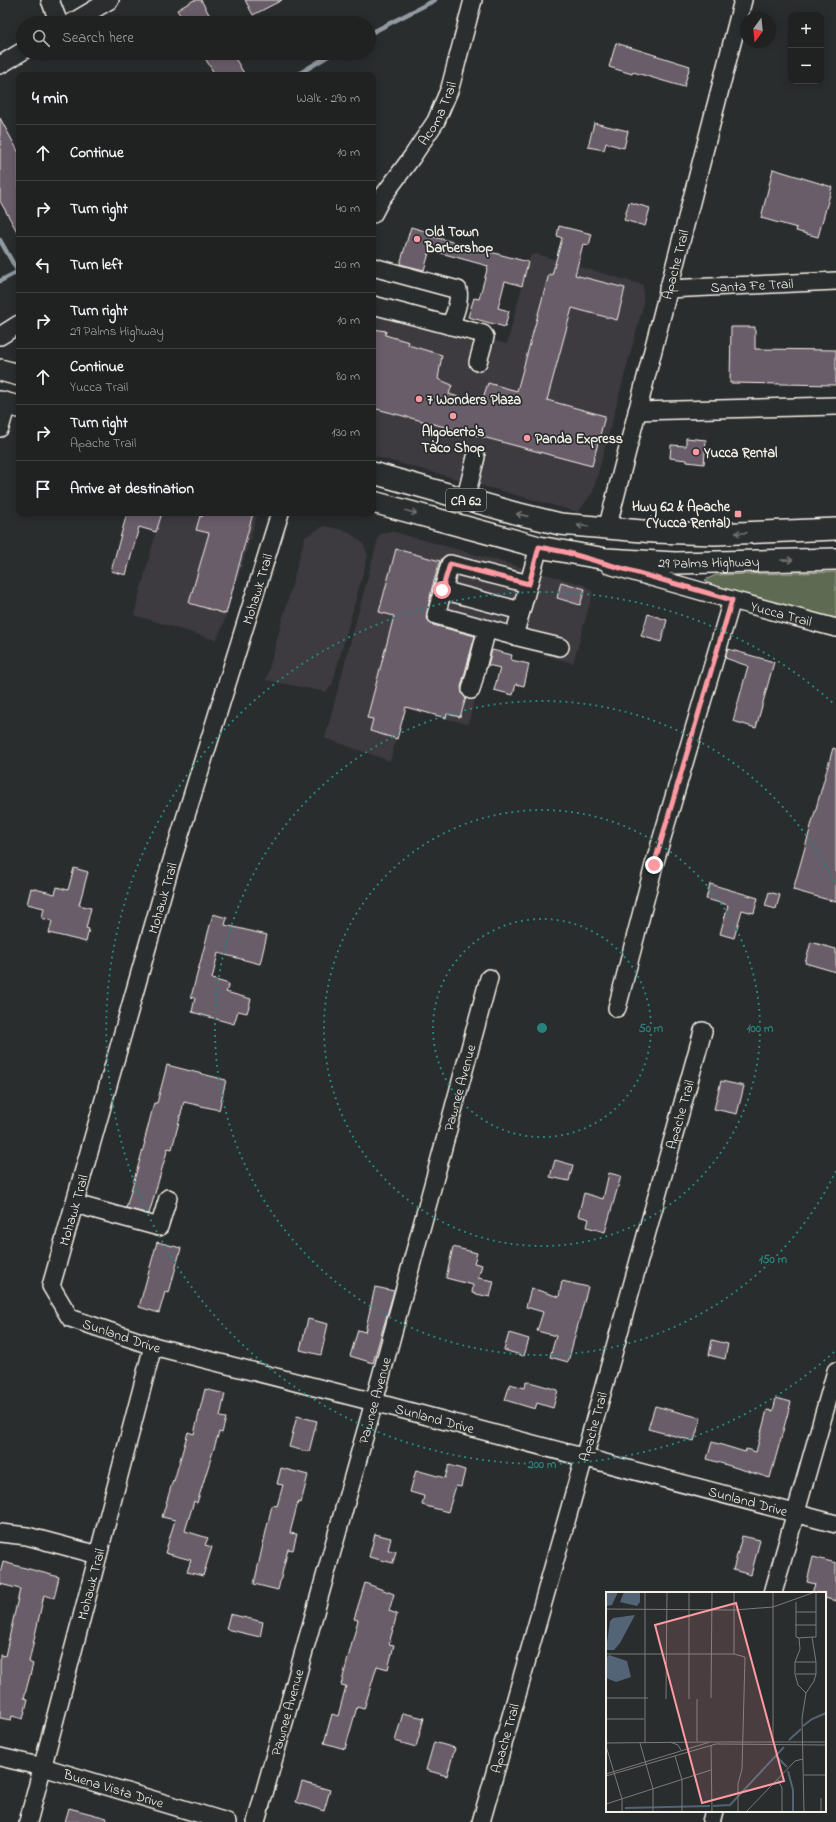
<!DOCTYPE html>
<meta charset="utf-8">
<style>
body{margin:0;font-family:"Indie Flower",sans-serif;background:#282a2a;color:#f1f3f6}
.controls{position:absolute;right:12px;top:12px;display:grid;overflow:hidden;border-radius:8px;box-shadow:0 2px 10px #0003}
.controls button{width:36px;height:36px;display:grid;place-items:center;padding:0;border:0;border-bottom:1px solid #3d3f40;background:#202222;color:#f1f3f6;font:20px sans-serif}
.compass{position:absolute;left:740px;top:12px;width:36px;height:36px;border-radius:50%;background:#202222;box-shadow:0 2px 10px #0003;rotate:195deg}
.stop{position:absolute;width:12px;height:12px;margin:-9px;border:3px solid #ff9aa2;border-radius:50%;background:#fff}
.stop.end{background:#ff9aa2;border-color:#fff;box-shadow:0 1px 4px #0008}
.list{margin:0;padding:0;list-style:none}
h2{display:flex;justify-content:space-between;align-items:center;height:52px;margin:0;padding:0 16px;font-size:17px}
h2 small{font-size:13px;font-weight:400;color:#a2a4a5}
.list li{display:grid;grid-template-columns:26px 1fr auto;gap:12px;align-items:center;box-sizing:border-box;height:56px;padding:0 16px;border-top:1px solid #3d3f40}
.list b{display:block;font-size:15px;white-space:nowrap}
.list p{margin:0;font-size:13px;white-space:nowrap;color:#a2a4a5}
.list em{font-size:13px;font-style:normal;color:#a2a4a5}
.icon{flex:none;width:22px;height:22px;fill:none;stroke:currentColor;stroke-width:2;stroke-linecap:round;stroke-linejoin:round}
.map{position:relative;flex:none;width:836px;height:1822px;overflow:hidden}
.search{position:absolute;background:#202222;box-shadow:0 2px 10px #0003;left:16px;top:16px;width:360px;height:44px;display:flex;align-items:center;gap:10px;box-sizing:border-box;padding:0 14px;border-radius:22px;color:#a2a4a5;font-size:15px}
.panel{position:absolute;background:#202222;box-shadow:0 2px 10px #0003;left:16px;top:72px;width:360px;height:444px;border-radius:8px}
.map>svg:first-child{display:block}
.built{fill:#3e3b40}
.green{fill:#5f6b52;stroke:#aaae9d}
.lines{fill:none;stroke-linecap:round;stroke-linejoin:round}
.stream{stroke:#939ca3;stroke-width:4.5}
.building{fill:#6b5d6a;stroke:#f4f1e8}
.minor-casing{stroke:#f4f1e8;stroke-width:20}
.major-casing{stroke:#f4f1e8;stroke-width:24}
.minor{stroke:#2a2d2e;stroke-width:17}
.major{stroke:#2a2d2e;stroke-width:21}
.oneway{stroke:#71726f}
.route{stroke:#ff9aa2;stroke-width:5}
.ring{fill:none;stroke:#26827a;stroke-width:2;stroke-dasharray:2 4}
.poi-dot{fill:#ff9aa2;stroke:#2a2d2e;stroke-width:1.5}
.labels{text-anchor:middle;stroke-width:3.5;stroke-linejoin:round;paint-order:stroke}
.shield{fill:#2a2d2e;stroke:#b7b6b0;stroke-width:1}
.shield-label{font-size:13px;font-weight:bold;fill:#f4f1e8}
.street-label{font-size:14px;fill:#f4f1e8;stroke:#2a2d2e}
.poi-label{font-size:14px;font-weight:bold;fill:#f4f1e8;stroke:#2a2d2e;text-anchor:start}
.inset-river{fill:none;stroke:#526475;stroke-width:2}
.inset-road{fill:none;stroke:#7b7b78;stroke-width:1}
.view{fill:#ff9aa2;fill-opacity:0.15;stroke:#ff9aa2;stroke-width:2}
.inset-edge{fill:none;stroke:#f4f1e8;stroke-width:2}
.centre{fill:#26827a;stroke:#2a2d2e;stroke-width:2}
.ring-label{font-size:12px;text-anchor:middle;font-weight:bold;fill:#26827a;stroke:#2a2d2e;stroke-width:3.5;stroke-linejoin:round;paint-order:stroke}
</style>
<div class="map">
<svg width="836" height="1822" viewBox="0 0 836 1822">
<rect width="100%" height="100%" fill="#2a2d2e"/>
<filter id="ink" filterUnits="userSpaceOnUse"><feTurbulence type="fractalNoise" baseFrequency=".025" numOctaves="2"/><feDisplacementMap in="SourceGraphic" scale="8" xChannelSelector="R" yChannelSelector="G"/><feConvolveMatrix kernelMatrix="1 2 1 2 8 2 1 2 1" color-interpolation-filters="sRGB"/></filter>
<g filter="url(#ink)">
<g class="built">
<path d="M536,254L643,285V306L593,492L578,512L373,456V312L507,344L530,256Z"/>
<path d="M161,513H258L222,628L216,640L134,615Z"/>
<path d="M324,526L347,531L363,543L368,555L332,685L326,692L266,680L305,537Z"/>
<path d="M391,531L584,585L593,592L573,663L490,640L468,724L404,708L390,761L325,738L379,535Z"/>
</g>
<path class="green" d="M836,572V619L711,585L705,580L716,575Z"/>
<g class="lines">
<g class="stream">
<path d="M369,34L435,0"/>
<path d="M297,75L333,53"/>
<path d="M0,240L18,272"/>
<path d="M0,281L19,271"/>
</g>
</g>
<g class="building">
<path d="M194,0H201L214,23H185L177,10Z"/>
<path d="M245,0H282L253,15Z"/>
<path d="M616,43L690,66L684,87L633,72L632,74L609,67Z"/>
<path d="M202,53H232L245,75H215Z"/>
<path d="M0,118L19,153V235L0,201Z"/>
<path d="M594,123L628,131L624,148L606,143L604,150L588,147Z"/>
<path d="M773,169L832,187L818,237L796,231L797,228L761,218Z"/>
<path d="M629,202L650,208L645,226L624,220Z"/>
<path d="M559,226L592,234L589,245L583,244L575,275L625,288L617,320L572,308L547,400L605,416L592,466L373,408V329L386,331L385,335L409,342L408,345L442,355L438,379L452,385L449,394L481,404L488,383L517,391L549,274L552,275L562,238L557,236Z"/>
<path d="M411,227L435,234L434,237L528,262L522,286L505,281L498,308L509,311L505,327L468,317L474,298L479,299L488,266L430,250L424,270L400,264Z"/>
<path d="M731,327H755V349L836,350V385L730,383Z"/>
<path d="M686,438L706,440L704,464L687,462V460L670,458L671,445L686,446Z"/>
<path d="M127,513H162L156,532L139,527L126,575L111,571Z"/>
<path d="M203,513H253L226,614L189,603L209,533L196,530L200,516L202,517Z"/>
<path d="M396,549L440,561L432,588L426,618L433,625L475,636L461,687L462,693L466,698L460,717L447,714L446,718L406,707L397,739L370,731L373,719L367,718L394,616L379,612Z"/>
<path d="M561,582L585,589L580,605L557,598Z"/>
<path d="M648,614L667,620L661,642L641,636Z"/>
<path d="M728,649L774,662L756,728L733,721L748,666L725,658Z"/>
<path d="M492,650L512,655L511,660L529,664L524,686L516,684L513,695L494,690L500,668L488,665Z"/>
<path d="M833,748L836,749V902L793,890Z"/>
<path d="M74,868L88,872L79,905L91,908L86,928L89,929L86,942L49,933L52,921L42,918L44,908L27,904L31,888L55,894L57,887L68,890Z"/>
<path d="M710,884L758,898L754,913L742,910L734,938L720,934L728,905L706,899Z"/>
<path d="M769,892L780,895L776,909L765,906Z"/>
<path d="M213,914L227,918L225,925L267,935L260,964L218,953L212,979L229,984L226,992L251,999L247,1013L238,1011L234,1024L192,1012L195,998L191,997Z"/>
<path d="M811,942L836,949V972L805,963Z"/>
<path d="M167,1065L226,1080L219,1110L184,1102L172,1149L168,1148L149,1214L126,1208L145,1142H144L154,1103H157Z"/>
<path d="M721,1081L744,1086L737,1114L714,1109Z"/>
<path d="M555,1160L573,1165L569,1181L550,1177Z"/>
<path d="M609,1173L621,1176L605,1232L587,1227L589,1219L578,1216L584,1193L603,1199Z"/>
<path d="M157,1242L181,1248L169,1293L165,1292L159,1313L139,1307Z"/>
<path d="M453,1247L477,1253L474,1263L482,1265L478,1278L494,1281L490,1297L472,1293L473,1285L446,1278Z"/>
<path d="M562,1281L588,1287L568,1362L550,1357L556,1336L537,1331L543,1312L526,1307L531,1288L559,1297Z"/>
<path d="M375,1287L394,1291L373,1363L350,1356L358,1330L365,1332Z"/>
<path d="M308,1319L328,1324L321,1355L300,1350Z"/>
<path d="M509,1333L529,1339L524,1356L504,1350Z"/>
<path d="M712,1340L728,1344L725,1359L709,1355Z"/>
<path d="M526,1381L558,1390L553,1408L537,1403L535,1409L505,1400L510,1384L525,1388Z"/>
<path d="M205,1389L225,1394L220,1417L226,1418L222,1433L219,1432L197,1503L194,1501L185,1531L208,1538L205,1545L212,1547L203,1576L187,1572L191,1560L165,1553L175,1520L162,1517L173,1480L174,1481L188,1432L194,1434Z"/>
<path d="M776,1398L791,1402L770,1478L707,1459L712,1442L745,1452L746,1449L756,1452L767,1410L773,1411Z"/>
<path d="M655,1406L701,1418L694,1441L648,1429Z"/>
<path d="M297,1416L317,1421L309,1452L289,1447Z"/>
<path d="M449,1465L465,1470L461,1487L456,1486L448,1512L422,1505L424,1496L410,1492L416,1470L445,1478Z"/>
<path d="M281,1468L308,1475L301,1503L298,1502L290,1533L297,1534L293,1550L288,1549L278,1590L254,1584L272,1505L277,1506L283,1485L277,1484Z"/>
<path d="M375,1534L391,1538L388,1550L396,1551L393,1563L369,1557Z"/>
<path d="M742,1536L760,1540L751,1575L733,1570Z"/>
<path d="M813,1557L836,1563V1601L825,1598V1593H812L815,1584L807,1582Z"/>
<path d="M3,1562L59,1577L54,1598L44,1595L29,1662L33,1664L24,1698L28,1699L23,1719L12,1716L11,1720L0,1718V1655L5,1656L20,1589L0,1584V1574Z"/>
<path d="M365,1583L394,1594L389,1611L397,1614L389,1644L394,1645L388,1669L377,1666L364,1709L357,1707L345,1749L324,1743L332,1714L338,1716L346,1686L341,1685L358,1620L354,1619Z"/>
<path d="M230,1614L263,1622L260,1637L226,1629Z"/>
<path d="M403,1713L424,1718L416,1747L395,1741Z"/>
<path d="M434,1742L455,1748L447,1776L426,1770Z"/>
<path d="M302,1782L330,1790L324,1811L296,1802Z"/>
<path d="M69,1808L107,1818V1822H65Z"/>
</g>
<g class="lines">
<defs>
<g id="minor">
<path d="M50,0L59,23"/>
<path d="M71,23L110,0"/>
<path d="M0,65L23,51"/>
<path id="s1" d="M373,214L381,199L412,157L436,121L450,88L473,0"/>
<path d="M373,267L458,290C460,299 455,319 448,325L373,305"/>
<path id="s2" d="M668,289L836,281"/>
<path d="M448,325L483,334L485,337L478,362"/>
<path d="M0,336L19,324"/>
<path d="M637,411L836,406"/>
<path d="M0,428L7,404"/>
<path d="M465,500L476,457"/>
<path id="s3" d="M280,513L170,867L51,1286L70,1318L153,1346L374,1402L836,1524"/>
<path id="s4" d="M607,529L743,0"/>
<path id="s5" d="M609,565L732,600L836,628"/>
<path d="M529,584L450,564L436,615L514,636L539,547"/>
<path d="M442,590L521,611"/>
<path d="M514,636L560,647"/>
<path d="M471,690L487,629"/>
<path d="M617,1008L654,865L732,600"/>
<path d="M75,1204L159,1227L168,1198"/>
<path d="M0,1533L27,1536L98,1555"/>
<path d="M773,1593L836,1371"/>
<path id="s6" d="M0,1757L43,1767L227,1822"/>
<path id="s7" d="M28,1822L153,1346"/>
<path id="s8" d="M256,1822L374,1402L489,978"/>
<path id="s9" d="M481,1822L584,1458L703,1031"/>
<path d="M711,1822L714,1811"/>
</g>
<g id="major">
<path d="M0,370L19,375"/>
<path d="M0,402L19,407"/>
<path d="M373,473L515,513L560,524L654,532L715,534L836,529"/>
<path id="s10" d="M373,502L539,547L606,559L675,563L836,559"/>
</g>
</defs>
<use href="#minor" class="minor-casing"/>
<use href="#major" class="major-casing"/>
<use href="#minor" class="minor"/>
<use href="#major" class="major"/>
</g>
<defs><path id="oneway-shaft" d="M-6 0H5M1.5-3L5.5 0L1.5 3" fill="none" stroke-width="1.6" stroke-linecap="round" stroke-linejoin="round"/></defs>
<g class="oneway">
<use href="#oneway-shaft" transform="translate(411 512) rotate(15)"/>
<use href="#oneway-shaft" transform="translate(522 515) rotate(-167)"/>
<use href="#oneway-shaft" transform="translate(583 526) rotate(-174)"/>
<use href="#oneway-shaft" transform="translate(741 533) rotate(178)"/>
<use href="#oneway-shaft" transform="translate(787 560) rotate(-1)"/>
</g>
</g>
<g class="lines" filter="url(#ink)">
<path class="route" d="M442,590L450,564L529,584L539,547L565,552L732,600L654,865"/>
</g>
<g class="ring">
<circle cx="542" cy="1028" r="109"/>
<circle cx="542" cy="1028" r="218"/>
<path d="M836 1171A327 327 0 1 1 836 885"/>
<path d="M834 1352A436 436 0 1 1 834 704"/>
</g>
<g class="poi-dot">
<circle cx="417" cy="239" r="4"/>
<circle cx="419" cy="399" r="4"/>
<circle cx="453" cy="416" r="4"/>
<circle cx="527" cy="438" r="4"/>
<circle cx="696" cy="452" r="4"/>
<rect x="734" y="510" width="8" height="8" rx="2"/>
</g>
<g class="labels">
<rect class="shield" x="446" y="489" width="40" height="22" rx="3"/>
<g class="shield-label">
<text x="466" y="505">CA 62</text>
</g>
<g class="street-label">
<text dy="5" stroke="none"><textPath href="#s1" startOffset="120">Acoma Trail</textPath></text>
<text dy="5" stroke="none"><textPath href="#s4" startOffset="273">Apache Trail</textPath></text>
<text dy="5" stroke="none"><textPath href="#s2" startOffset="84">Santa Fe Trail</textPath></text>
<text dy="5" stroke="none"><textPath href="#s10" startOffset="343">29 Palms Highway</textPath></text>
<text transform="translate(257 589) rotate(-73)" y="5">Mohawk Trail</text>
<text dy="5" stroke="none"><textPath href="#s5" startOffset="179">Yucca Trail</textPath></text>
<text transform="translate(162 898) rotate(-74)" y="5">Mohawk Trail</text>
<text dy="5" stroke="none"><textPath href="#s8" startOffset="762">Pawnee Avenue</textPath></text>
<text dy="5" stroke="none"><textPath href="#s9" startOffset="735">Apache Trail</textPath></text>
<text transform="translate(73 1210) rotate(-74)" y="5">Mohawk Trail</text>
<text dy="5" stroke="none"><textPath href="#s3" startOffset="898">Sunland Drive</textPath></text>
<text dy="5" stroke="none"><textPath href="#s8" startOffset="438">Pawnee Avenue</textPath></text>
<text dy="5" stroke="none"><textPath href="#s3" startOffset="1222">Sunland Drive</textPath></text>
<text dy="5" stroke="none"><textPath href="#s9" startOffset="411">Apache Trail</textPath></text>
<text dy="5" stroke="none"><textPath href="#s3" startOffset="1546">Sunland Drive</textPath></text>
<text dy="5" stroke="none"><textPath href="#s7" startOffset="246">Mohawk Trail</textPath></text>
<text dy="5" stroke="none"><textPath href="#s8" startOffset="114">Pawnee Avenue</textPath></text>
<text dy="5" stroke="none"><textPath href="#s9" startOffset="87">Apache Trail</textPath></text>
<text dy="5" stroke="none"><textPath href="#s6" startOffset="118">Buena Vista Drive</textPath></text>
</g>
<g class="poi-label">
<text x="425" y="236">Old Town<tspan x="425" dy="16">Barbershop</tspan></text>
<text x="427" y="404">7 Wonders Plaza</text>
<text x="453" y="436" text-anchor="middle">Algoberto's<tspan x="453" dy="16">Taco Shop</tspan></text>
<text x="535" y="443">Panda Express</text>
<text x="704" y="457">Yucca Rental</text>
<text x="730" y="511" text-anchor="end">Hwy 62 &amp; Apache<tspan x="730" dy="16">(Yucca Rental)</tspan></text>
</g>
</g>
<g transform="translate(606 1592)">
<rect width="220" height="220" fill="#2a2d2e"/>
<path d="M0,0H12L6,13L0,14ZM18,0H34V10L31,14L14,10ZM29,23L14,51L8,58H0L4,29L7,26ZM3,63L21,69L25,85L10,90L0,86V66Z" fill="#526475"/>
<path class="inset-river" d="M197,134L206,127L220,121M183,148L195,137M169,163L181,175M182,179L187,198V220M107,214L124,213L178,155M19,216L104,214"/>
<path class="inset-road" d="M39,0V151M128,0V62M167,0V150M190,10V45L193,46L194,57L189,70V82L192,93L200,101M0,17L128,18L167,15L209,0M190,20H210M189,33H210M193,46L206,45M0,62H128L139,65L136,177L132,192V220M189,70H210V82H190M210,70L206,45H210V0M0,106H42M105,106L106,0M60,107L61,0M83,107V0M0,127H38M91,149V107M64,150L72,153L75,158M0,151L103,150M34,151L47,197V220M105,153L106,220M0,154L16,207V220M69,164L76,188V220M0,182L104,150H220M198,183H220M0,184L110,152L220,153M172,188L176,196V220M215,206V220M0,212L105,178M140,220L189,169L197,167M198,220L196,126L200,101L208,89L210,82"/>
<path class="view" d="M130,11L178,189L96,211L49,33Z"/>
<rect width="220" height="220" class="inset-edge"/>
</g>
<circle cx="542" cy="1028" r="6" class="centre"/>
<g class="ring-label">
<text x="651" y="1032">50 m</text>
<text x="760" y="1032">100 m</text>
<text x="773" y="1263">150 m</text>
<text x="542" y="1468">200 m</text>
</g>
</svg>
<div class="controls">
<button>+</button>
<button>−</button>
</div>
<svg class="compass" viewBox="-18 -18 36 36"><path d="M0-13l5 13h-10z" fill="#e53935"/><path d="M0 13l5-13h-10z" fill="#a2a4a5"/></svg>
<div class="stop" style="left:442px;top:590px"></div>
<div class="stop end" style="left:654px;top:865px"></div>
<div class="search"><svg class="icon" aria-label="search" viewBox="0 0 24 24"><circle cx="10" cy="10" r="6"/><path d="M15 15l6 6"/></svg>Search here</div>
<section class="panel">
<h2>4 min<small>Walk · 290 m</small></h2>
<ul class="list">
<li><svg class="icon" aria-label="ahead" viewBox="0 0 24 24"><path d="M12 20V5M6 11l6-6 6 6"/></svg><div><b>Continue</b></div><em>10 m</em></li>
<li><svg class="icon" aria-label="right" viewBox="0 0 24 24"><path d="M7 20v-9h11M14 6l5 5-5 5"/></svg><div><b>Turn right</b></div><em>40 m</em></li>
<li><svg class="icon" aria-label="left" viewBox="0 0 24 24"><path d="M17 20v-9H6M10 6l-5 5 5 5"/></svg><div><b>Turn left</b></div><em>20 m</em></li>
<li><svg class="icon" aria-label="right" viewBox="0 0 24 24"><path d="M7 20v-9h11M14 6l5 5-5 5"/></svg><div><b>Turn right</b><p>29 Palms Highway</p></div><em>10 m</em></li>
<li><svg class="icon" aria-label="ahead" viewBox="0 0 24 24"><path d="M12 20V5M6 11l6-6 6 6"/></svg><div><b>Continue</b><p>Yucca Trail</p></div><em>80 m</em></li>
<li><svg class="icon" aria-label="right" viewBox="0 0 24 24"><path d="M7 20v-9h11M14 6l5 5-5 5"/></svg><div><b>Turn right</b><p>Apache Trail</p></div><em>130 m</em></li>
<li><svg class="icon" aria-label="arrive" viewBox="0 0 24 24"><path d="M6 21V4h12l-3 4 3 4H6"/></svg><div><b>Arrive at destination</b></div></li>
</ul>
</section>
</div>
